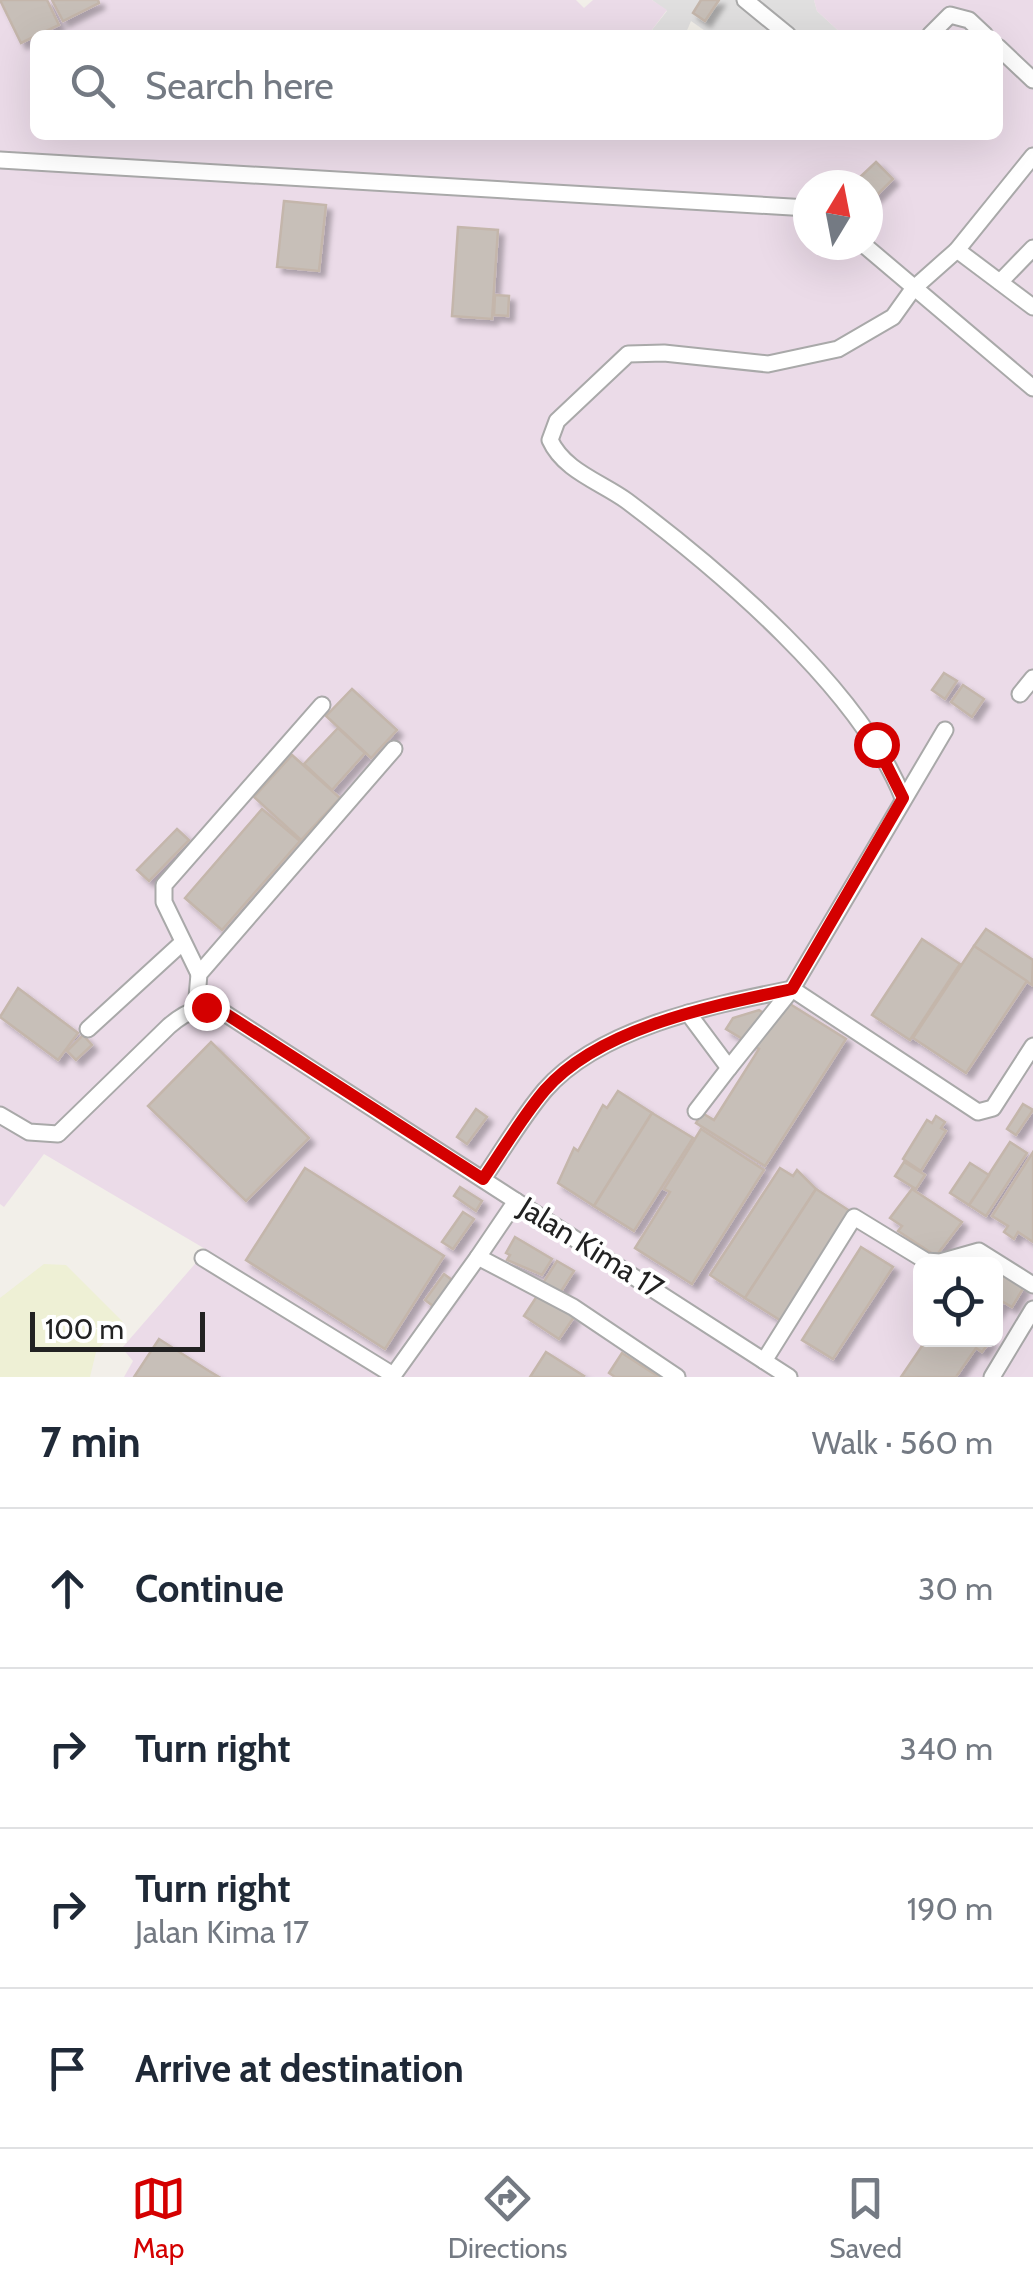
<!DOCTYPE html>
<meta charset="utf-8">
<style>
body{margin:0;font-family:Cabin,sans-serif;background:#f6f6f7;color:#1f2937}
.controls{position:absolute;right:30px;bottom:30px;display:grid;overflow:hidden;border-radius:15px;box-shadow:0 10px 40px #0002}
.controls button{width:90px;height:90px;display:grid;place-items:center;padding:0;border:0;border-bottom:2px solid #e0e1e3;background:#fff;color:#1f2937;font:50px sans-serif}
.compass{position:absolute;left:793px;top:170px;width:90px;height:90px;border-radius:50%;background:#fff;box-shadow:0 10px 40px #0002;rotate:10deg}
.scale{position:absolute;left:30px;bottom:25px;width:175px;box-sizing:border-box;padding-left:10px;border:5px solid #222;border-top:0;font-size:28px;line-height:35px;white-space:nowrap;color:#222;-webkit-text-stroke:8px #fff;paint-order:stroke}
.stop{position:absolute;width:30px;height:30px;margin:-22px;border:8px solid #d40000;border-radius:50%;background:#fff}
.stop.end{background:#d40000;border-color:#fff;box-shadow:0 2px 10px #0008}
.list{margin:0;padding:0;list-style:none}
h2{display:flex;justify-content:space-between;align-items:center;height:130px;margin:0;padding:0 40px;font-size:42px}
h2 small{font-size:32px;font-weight:400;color:#747a83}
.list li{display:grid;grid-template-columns:65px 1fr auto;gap:30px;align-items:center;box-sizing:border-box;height:160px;padding:0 40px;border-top:2px solid #e0e1e3}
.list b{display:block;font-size:38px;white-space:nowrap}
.list p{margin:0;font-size:32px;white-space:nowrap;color:#747a83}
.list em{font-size:32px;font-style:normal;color:#747a83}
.icon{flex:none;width:55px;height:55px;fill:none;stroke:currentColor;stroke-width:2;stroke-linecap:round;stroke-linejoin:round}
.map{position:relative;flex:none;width:1033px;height:1377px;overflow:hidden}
.search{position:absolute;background:#fff;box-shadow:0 10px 40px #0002;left:30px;right:30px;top:30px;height:110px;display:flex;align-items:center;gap:25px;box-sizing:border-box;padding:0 35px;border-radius:15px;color:#747a83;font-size:38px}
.sheet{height:770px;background:#fff}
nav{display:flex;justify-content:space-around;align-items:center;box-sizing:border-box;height:140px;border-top:2px solid #e0e1e3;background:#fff;font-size:28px;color:#747a83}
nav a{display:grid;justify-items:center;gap:5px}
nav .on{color:#d40000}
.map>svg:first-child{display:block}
.residential{fill:#e0dfdf}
.industrial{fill:#ebdbe8;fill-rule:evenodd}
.farmland{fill:#eef0d5}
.building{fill:#c7bfb8;stroke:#c4b6ab;stroke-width:2.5;filter:url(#shadow)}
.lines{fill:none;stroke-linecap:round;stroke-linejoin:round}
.minor-casing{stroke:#a9a9a9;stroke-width:19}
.minor{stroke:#fff;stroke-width:15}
.route{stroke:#d40000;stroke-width:12}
.labels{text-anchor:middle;stroke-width:8;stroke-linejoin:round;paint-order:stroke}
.street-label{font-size:30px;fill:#222;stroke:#fff}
</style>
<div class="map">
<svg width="1033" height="1377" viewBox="0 0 1033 1377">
<defs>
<filter id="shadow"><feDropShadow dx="5.5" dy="5.5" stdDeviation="2.5" flood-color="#0004"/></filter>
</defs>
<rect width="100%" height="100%" fill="#f2efe9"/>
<path class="residential" d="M652,0H814L817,11L843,35H711L691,21L685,35H648L667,11Z"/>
<path class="industrial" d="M0,0H576L584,8L593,0H652L667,10L648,35H35V135H820L829,139L831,135H998V35H843L817,11L814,0H1033V1377H124L133,1361L122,1348L207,1250L44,1154L4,1207L0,1204ZM808,185H868V245H808ZM920,1264H996V1340H920Z"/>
<path class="farmland" d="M44,1264L66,1265L123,1322L96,1352L90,1377H0V1298Z"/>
<g class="building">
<path d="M0,0H47L59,25L21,43Z"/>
<path d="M52,0H98L99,3L63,21Z"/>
<path d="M701,0H719L705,21L693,13Z"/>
<path d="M876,162L893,179L874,198L868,185L857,180Z"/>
<path d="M284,201L326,205L319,271L277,267Z"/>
<path d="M458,227L498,230L492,319L452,316Z"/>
<path d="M495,295L509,296L508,316L494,315Z"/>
<path d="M944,673L957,681L945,699L932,690Z"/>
<path d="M963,685L984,699L972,717L951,702Z"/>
<path d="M352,689L397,730L371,758L326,716Z"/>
<path d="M338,728L365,753L332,790L304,764Z"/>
<path d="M292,755L340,798L301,840L254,797Z"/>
<path d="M262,809L300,841L222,930L185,898Z"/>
<path d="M177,829L189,840L149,881L137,870Z"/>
<path d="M986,929L1033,960L1032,985L974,946Z"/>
<path d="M922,939L960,964L910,1040L872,1015Z"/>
<path d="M974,946L1027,981L966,1073L913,1038Z"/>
<path d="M18,988L78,1033L58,1060L0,1017Z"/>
<path d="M790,1004L846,1039L765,1166L696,1123L702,1113L714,1120L759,1049L726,1029L733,1018L759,1010L771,1018L778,1006Z"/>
<path d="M83,1035L92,1045L76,1060L67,1051Z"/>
<path d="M211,1042L309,1138L246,1201L148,1106Z"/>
<path d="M618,1091L652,1113L594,1206L558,1183L574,1148L578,1151L603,1105L607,1108Z"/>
<path d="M1023,1104L1033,1110L1016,1135L1007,1129Z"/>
<path d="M476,1109L487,1117L467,1144L457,1137Z"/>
<path d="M652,1113L693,1138L634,1231L594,1206Z"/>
<path d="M936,1116L945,1122L941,1128L946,1131L921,1171L903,1159L927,1120L932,1123Z"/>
<path d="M701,1129L764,1170L692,1284L635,1248L670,1192L664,1189Z"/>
<path d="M1010,1142L1027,1153L986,1216L969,1205Z"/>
<path d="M1033,1152V1242L1018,1232L1014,1239L1004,1232L1008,1226L992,1216Z"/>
<path d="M904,1162L925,1175L916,1189L895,1176Z"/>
<path d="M970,1163L989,1175L969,1205L950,1193Z"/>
<path d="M305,1168L444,1256L385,1349L246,1260Z"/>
<path d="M780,1168L793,1176L797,1170L816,1189L745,1298L710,1275Z"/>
<path d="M460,1187L482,1201L476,1211L454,1196Z"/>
<path d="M816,1189L853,1213L783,1322L745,1298Z"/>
<path d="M912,1189L962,1222L936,1256L898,1231L902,1226L890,1218Z"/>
<path d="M463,1212L474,1219L453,1249L442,1242Z"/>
<path d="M515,1237L552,1259L542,1275L507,1260L510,1255L506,1253Z"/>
<path d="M861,1247L893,1267L833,1359L802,1340Z"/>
<path d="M557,1261L574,1271L560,1293L543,1283Z"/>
<path d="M996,1269L1024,1287L1012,1307L1003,1302L996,1313Z"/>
<path d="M444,1274L456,1283L437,1309L425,1300Z"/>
<path d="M539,1293L574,1317L559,1339L524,1316Z"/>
<path d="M159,1339L209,1371L219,1377H134Z"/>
<path d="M926,1340H991L982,1352L976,1348L956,1377H901Z"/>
<path d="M546,1352L584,1376L583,1377H530Z"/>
<path d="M622,1353L659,1377H615L609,1373Z"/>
</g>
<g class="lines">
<defs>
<g id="minor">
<path d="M745,0L788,35"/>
<path d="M930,35L950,15L969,20L985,35"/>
<path d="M998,47L1033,80"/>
<path d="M0,160L808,208"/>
<path d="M864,245L1033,388"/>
<path d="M957,250L1033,307"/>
<path d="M1000,282L1033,248"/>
<path d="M1020,694L1033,678"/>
<path d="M903,798C860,689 720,571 627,501C601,482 564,471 550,440L557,421L628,354L664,353L768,364L838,349L893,317L913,289L957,250L1033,156"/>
<path d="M199,974L164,902V885L322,705"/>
<path d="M196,1009L199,974L394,749"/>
<path d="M688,1013L729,1068L792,989L945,730"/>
<path d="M88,1029L183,942"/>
<path d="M696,1111L729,1068"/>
<path d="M0,1115L29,1132L58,1134L169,1026C189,1009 201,1005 226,1014L789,1377"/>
<path d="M483,1179C503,1150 522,1117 545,1090C600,1027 714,1005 792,989L978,1112L993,1108L1033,1046"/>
<path d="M516,1201L478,1257L573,1307L677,1377"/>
<path d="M203,1258L393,1375"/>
<path d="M764,1361L854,1217L926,1261L940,1262L979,1251L1033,1285"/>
<path d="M392,1377L478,1257"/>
<path d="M992,1377L1033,1309"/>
</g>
</defs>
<use href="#minor" class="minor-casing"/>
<use href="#minor" class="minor"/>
</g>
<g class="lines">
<path class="route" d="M206,1007L226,1014L483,1179C503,1150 522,1117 545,1090C600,1027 713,1006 792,989L903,798L876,744"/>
</g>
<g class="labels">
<g class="street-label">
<text transform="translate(591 1248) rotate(32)" y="10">Jalan Kima 17</text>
</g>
</g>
</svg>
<div class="controls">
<button><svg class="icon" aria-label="locate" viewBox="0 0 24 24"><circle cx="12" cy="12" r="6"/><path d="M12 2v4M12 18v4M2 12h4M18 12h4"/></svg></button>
</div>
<svg class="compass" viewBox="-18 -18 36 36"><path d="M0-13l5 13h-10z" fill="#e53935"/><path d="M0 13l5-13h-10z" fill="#747a83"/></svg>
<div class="scale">100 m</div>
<div class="stop" style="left:876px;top:744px"></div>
<div class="stop end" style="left:206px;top:1007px"></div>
<div class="search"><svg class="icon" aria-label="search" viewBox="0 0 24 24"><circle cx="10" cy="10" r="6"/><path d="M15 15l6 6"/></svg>Search here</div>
</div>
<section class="sheet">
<h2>7 min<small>Walk · 560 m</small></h2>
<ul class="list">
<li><svg class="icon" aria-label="ahead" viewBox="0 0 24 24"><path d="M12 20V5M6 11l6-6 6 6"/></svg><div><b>Continue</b></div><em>30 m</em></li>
<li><svg class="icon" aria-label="right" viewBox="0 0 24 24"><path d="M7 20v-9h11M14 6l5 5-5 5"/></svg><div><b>Turn right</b></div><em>340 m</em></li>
<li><svg class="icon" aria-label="right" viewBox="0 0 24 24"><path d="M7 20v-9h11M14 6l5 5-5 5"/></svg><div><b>Turn right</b><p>Jalan Kima 17</p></div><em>190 m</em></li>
<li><svg class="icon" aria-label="arrive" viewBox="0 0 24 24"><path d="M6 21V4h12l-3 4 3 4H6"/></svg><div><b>Arrive at destination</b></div></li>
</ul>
</section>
<nav>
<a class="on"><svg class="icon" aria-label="map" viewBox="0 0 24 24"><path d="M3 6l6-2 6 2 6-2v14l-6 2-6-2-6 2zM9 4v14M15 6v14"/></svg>Map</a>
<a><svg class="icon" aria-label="directions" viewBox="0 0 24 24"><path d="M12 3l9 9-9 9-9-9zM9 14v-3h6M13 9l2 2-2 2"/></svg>Directions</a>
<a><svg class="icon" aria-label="saved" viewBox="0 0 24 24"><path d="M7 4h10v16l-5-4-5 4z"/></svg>Saved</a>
</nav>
